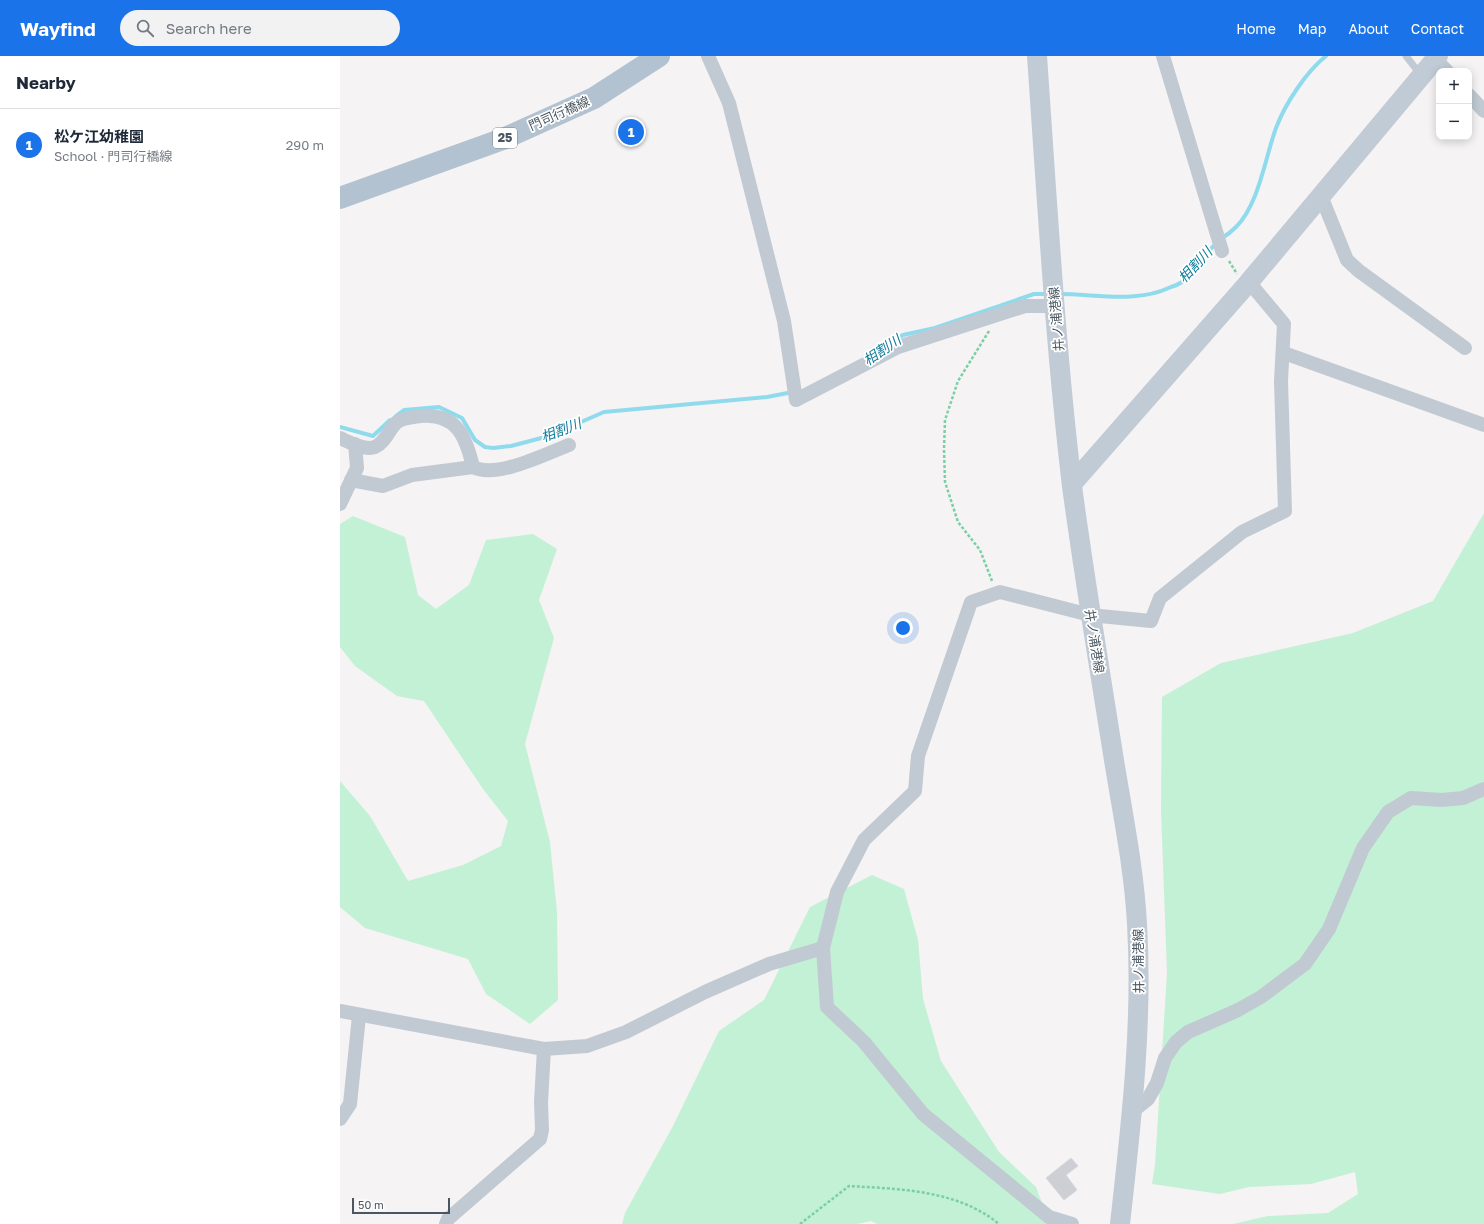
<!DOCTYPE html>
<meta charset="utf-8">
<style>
body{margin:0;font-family:"Golos Text","Noto Sans JP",sans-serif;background:#f2f2f3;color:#1f2937}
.controls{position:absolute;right:12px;top:12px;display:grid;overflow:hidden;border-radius:8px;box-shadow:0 2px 10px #0003}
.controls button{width:36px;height:36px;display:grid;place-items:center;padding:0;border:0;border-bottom:1px solid #e0e1e3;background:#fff;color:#1f2937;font:20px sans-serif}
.scale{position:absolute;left:12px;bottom:10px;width:98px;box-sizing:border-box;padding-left:4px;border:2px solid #4a5661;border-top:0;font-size:11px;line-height:14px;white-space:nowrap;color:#4a5661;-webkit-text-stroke:3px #fff;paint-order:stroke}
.you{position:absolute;left:563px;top:572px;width:14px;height:14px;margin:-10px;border:3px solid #fff;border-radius:50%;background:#1a73e8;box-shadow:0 0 0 6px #1a73e833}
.badge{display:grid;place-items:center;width:26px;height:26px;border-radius:50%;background:#1a73e8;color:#fff;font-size:13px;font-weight:700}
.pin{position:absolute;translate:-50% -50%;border:2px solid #fff;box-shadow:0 1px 4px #0006}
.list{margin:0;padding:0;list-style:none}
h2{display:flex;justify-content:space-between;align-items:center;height:52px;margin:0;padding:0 16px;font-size:17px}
h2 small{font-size:13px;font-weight:400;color:#747a83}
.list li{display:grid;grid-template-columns:26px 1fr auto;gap:12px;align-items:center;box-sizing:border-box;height:72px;padding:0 16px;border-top:1px solid #e0e1e3}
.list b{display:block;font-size:15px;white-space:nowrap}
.list p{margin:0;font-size:13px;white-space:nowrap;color:#747a83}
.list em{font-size:13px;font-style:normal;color:#747a83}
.icon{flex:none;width:22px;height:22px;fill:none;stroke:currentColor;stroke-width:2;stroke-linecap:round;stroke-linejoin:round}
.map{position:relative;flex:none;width:1144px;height:1168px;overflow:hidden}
header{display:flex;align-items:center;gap:24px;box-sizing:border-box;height:56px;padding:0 20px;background:#1a73e8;color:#fff}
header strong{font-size:19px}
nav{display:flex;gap:22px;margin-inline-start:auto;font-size:14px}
.search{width:280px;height:36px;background:#f2f2f3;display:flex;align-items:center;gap:10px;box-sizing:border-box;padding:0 14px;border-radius:22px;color:#747a83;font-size:15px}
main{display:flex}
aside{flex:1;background:#fff}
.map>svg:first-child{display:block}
.green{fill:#c3f1d5}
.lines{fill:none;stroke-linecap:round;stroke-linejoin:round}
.stream{stroke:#90daee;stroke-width:4}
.building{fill:#cdcfd5;stroke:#d7d9de}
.path{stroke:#7ad0a6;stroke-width:2.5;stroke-dasharray:3 2;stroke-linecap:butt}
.lane{stroke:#c1cad2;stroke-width:7}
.street{stroke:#c1cad2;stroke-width:14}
.secondary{stroke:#c1cbd6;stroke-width:20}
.primary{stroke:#b3c2d1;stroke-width:22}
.labels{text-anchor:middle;stroke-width:3.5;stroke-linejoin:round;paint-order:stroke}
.shield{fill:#fff;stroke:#808990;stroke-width:1}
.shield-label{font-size:12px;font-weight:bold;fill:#4a5661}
.street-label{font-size:13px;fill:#4a5661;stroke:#fff}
.water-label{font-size:14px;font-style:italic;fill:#0c7c9b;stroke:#fff}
</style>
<header>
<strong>Wayfind</strong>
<div class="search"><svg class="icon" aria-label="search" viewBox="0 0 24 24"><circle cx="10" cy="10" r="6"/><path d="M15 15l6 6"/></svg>Search here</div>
<nav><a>Home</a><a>Map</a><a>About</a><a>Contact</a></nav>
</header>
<main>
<aside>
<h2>Nearby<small></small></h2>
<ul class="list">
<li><span class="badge">1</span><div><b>松ケ江幼稚園</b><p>School · 門司行橋線</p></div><em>290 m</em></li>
</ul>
</aside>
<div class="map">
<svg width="1144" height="1168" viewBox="0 0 1144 1168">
<rect width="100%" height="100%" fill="#f5f3f3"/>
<g class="green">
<path d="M1144,457V1168H893L928,1160L988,1157L1018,1138L1015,1116L971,1128L909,1131L880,1138L812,1128L815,1109L827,917L821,754L822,641L881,607L1013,577L1093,545Z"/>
<path d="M13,460L65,481L78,539L96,553L129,529L146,484L193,478L217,493L199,544L214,582L185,688L210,786L217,856L218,944L190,968L146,938L128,903L25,872L0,851V725L30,760L68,825L123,809L161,790L168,765L143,733L84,645L57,640L15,610L0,591V468Z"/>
<path d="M532,819L564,833L578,884L583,943L601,1005L659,1096L696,1131L710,1168H537L531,1165L517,1168H282L285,1157L333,1070L379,975L424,944L470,851Z"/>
</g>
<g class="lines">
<g class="stream">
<path d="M882,182C887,179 892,175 896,171C919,148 925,102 936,72C945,48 966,16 986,0"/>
<path d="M719,238C757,238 795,248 831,231C835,230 839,228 842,226C855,216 863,198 877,187"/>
<path d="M548,289L563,279L595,272L694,238H708"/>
<path d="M56,360L64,354L99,351L122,362L135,384L145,391L153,392L171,390L209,380L264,356L427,341L453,336"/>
<path d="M0,371L33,380L50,364"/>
</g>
</g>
<path class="building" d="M731,1102L738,1110L726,1119L737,1134L724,1144L706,1122Z"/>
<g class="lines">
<g class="path">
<path d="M889,205L897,218"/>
<path d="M649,275L618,325L605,364L604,393L605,426L618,466L640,494L652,525"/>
<path d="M460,1168L509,1130C560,1133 618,1134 659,1168"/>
</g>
<path class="lane" d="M1066,0L1081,19"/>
<g class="street">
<path d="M368,0L389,47L444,265L456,344L558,291L685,250H714"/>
<path d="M823,0L882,195"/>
<path d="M1095,3L1107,15"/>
<path d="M1129,39L1144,55"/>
<path d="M981,140L1007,204L1019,215L1125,292"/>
<path d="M944,297L1144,369"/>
<path d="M0,382C9,386 25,395 35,391C45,387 49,373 57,366C63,362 74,361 81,360C117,357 126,381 133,411C157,423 205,398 229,389"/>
<path d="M11,424L43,430L72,419L133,411"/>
<path d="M0,448L17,412L15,388"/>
<path d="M0,955L204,993L247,990L286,976L365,936L429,908L483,892"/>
<path d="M793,1055L808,1043L817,1027L825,1002L836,986L848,976L898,954L921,941L965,908L989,873L1023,792L1048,756L1071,742L1102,744L1123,742L1144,733"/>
<path d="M0,1063L10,1048L19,960"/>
<path d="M106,1168L108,1163L200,1083L202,1074L201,1046L204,993"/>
<path d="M732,1168L709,1161L583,1058L524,986L487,951L483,892L497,836L524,784L575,735L578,700L631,546L660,536L750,559L811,565L820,542L902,476L945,455L941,325L944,268L909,226"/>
</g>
<g class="secondary">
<path d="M697,0C707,143 715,287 732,430C744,520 759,609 773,698C782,755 794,811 797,868C803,968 791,1069 780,1168"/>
<path d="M732,428L909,226L1098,0"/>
</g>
<path class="primary" d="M0,142L163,83L254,42L319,0"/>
</g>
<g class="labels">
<rect class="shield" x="153" y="72" width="24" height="20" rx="3"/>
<g class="shield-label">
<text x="165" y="86">25</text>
</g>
<g class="street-label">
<text transform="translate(219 57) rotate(-24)" y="5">門司行橋線</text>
<text transform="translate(716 263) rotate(-95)" y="5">井ノ浦港線</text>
<text transform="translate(755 585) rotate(81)" y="5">井ノ浦港線</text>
<text transform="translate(798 905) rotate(-91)" y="5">井ノ浦港線</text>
</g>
<g class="water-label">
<text transform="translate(855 209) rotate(-47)" y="5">相割川</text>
<text transform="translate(542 294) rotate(-34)" y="5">相割川</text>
<text transform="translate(221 374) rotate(-21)" y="5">相割川</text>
</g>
</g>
</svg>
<div class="controls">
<button>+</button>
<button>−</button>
</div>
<div class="scale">50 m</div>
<div class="you"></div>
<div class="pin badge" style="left:291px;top:76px">1</div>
</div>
</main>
